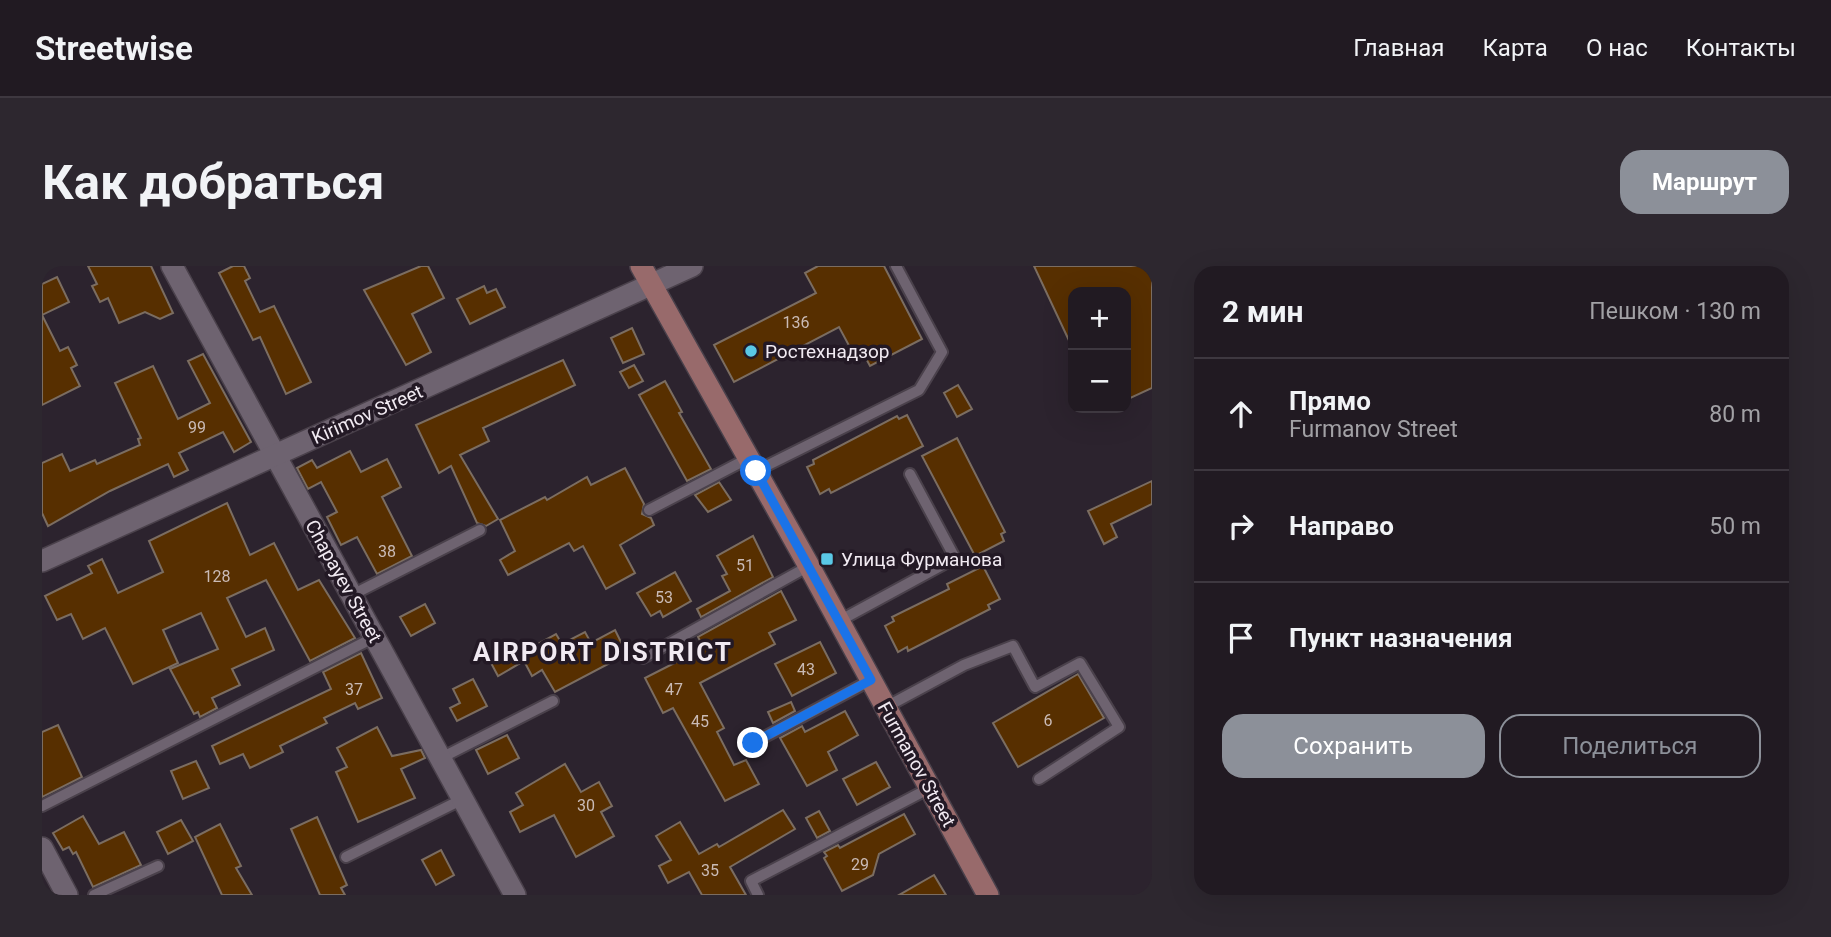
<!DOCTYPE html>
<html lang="ru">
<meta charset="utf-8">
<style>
body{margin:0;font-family:Roboto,sans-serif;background:#2d272f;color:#f1f3f6}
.controls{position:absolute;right:21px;top:21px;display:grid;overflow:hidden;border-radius:14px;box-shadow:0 7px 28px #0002}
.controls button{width:63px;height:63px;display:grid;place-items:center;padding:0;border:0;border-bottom:2px solid #3e3840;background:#211a22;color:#f1f3f6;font:35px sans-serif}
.stop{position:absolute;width:21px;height:21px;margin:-16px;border:5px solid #1a73e8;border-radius:50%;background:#fff}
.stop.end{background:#1a73e8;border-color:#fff;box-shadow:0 2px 7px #0008}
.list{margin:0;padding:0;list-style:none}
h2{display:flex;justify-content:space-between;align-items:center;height:91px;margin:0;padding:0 28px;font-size:30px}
h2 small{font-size:23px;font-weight:400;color:#a2a1a5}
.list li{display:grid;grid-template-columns:46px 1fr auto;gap:21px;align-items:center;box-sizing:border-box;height:112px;padding:0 28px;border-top:2px solid #3e3840}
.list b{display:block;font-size:26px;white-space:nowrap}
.list p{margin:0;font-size:23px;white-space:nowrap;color:#a2a1a5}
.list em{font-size:23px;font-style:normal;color:#a2a1a5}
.actions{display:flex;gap:14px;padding:21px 28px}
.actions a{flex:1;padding:16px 0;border:2px solid #8c9099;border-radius:21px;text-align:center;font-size:24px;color:#8c9099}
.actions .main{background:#8c9099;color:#fff}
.icon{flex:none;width:38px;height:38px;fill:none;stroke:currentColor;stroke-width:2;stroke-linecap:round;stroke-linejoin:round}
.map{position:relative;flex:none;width:1110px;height:629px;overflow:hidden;border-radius:21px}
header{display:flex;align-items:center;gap:42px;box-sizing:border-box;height:98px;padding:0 35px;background:#211a22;border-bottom:2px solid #3e3840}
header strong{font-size:33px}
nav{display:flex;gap:38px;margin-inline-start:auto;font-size:24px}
.intro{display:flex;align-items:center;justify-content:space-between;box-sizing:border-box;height:168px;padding:0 42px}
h1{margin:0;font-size:49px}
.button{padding:18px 32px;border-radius:21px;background:#8c9099;color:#fff;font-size:24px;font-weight:700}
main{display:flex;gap:42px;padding:0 42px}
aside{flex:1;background:#211a22;border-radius:21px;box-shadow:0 7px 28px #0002}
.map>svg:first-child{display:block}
.building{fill:#572f00;stroke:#7b6d61;stroke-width:2}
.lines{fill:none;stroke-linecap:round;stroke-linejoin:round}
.lane-casing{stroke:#4a414b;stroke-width:14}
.street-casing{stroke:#4a414b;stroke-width:24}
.secondary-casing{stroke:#4a414b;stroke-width:24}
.lane{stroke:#6e6370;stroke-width:10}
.street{stroke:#6e6370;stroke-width:21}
.secondary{stroke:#986a6b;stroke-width:21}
.route{stroke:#1a73e8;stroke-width:9}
.poi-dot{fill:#5ac8e6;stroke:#231925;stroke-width:2.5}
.labels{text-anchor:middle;stroke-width:7;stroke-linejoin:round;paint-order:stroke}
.number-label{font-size:16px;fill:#cabbb6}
.poi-label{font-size:19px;fill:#f1eaf2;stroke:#231925;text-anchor:start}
.street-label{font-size:19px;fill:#f1eaf2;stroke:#231925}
.district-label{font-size:26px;font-weight:bold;letter-spacing:2px;fill:#f1eaf2;stroke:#231925}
</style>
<header>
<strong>Streetwise</strong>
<nav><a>Главная</a><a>Карта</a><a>О нас</a><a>Контакты</a></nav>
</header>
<div class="intro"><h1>Как добраться</h1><a class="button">Маршрут</a></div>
<main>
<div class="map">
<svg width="1110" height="629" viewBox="0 0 1110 629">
<rect width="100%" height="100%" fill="#2c232e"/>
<g class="building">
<path d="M46,0H109L131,47L118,53L103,46L77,57L66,32L58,36L50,20L55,18Z"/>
<path d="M191,0H202L208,12L203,15L218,46L232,40L269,116L244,128L218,71L211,74L177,7Z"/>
<path d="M379,0H386L402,32L370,48L389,86L364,99L322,24Z"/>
<path d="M776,0H842L880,73L828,100L819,83L811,87L797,61L692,116L672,79L774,27L763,7Z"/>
<path d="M992,0H1110V122L1084,134V26H1031V83Z"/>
<path d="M15,11L27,36L0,49V18Z"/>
<path d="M442,20L445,27L454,23L463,41L428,58L415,33Z"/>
<path d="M0,49L18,85L26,81L35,99L29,102L38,120L0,139Z"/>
<path d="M590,62L602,88L581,97L569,72Z"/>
<path d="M161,88L209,176L192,186L181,166L137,187L146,204L132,211L126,198L68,225L6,260L0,247V197L20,188L28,205L53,194L55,198L98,179L96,173L99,172L73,117L111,100L136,153L168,137L146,95Z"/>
<path d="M521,94L533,119L441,162L447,175L418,189L456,253L444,260L435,257L409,200L397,207L374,159Z"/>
<path d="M592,99L601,115L587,122L578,106Z"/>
<path d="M623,115L640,146L637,147L669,203L645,215L597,129Z"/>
<path d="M916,119L930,143L915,151L902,127Z"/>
<path d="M865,149L881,180L789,227L787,223L778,228L765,201L772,198L771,194L855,150L857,153Z"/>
<path d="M915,172L963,266L959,268L962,275L933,290L880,190Z"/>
<path d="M308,185L319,206L345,193L359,221L340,231L370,290L335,308L315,271L299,279L285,251L295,246L279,216L266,223L255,202L270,194L275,202Z"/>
<path d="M583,202L602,238L600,248L609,252L612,259L578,279L593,307L564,323L541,280L532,285L527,277L466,309L458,294L473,285L458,254L503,231L505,234L545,211L549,219Z"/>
<path d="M1110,215V238L1069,258L1075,271L1062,278L1046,245Z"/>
<path d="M677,216L689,234L666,246L653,229Z"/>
<path d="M185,237L208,289L232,277L256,324L277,314L313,372L268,395L224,314L185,332L204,371L223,362L232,384L190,403L198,419L170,432L175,442L158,451L156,446L152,448L128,403L176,383L159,347L121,364L136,397L91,418L63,362L41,373L29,348L15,354L3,330L50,307L46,300L60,293L76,327L121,306L107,275Z"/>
<path d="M711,270L731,311L659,351L655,343L688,325L680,310L685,308L675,290Z"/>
<path d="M941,300L958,333L946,339L948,343L866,385L865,381L856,386L843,360L852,355L850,351L907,323L905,318Z"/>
<path d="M633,306L649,335L621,351L618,345L609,350L595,327Z"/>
<path d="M739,325L754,354L727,367L733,378L658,417L682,462L675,466L692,499L704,494L717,518L683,535L631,442L621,447L603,412L662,382L656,371Z"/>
<path d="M383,338L393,357L369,370L358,351Z"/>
<path d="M573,364L585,388L513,426L500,404L490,410L482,395L456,410L449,397L482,378L485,384L514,368L520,378L543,366L549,377Z"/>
<path d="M778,376L794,407L750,430L733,398Z"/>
<path d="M319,387L340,432L316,443L313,437L282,452L285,457L238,480L241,486L208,502L201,488L178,498L170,480L289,423L281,406Z"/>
<path d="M1036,408L1062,452L976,501L951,457Z"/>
<path d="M431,413L445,440L415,455L408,442L418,437L411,423Z"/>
<path d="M749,436L753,445L731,457L726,446Z"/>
<path d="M803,445L816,469L786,486L795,504L765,520L738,472L760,460L763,466Z"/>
<path d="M16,459L40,511L0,531V466Z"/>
<path d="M335,461L350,490L379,484L383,492L359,503L373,532L316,556L294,506L305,501L295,482Z"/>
<path d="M465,469L477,492L446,508L434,484Z"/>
<path d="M154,495L167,522L141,533L129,505Z"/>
<path d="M834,496L848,521L815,539L801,513Z"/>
<path d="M523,498L539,526L557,516L570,540L559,546L572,570L534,591L512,549L478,566L468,546L481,539L474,527Z"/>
<path d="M741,544L753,563L688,601L704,629H660L647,606L626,617L617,600L629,594L614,570L638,556L657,588L675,578L677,581Z"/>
<path d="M777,545L788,565L775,572L764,552Z"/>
<path d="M862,548L873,568L837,588L831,609L800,625L782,592L785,590L782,586L796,579L798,582Z"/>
<path d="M41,550L57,578L82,566L99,599L51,621L34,586L31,588L27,581L21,584L11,567Z"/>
<path d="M275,551L305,619L299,622L303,629H278L249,563Z"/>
<path d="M139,554L151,575L126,588L115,566Z"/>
<path d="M178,558L199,600L194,602L210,629H180L153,571Z"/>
<path d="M399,584L412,609L394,619L380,594Z"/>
<path d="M892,609L904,629H857Z"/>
</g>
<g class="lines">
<defs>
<g id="lane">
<path d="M714,205L877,124L900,86L854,0"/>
<path d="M607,244L707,192"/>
<path d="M310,329L438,264"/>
<path d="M797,355L913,292L868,208"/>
<path d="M601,392L767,300"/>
<path d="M844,441L922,399L971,380L993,421L1038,397L1077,461L997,513"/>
<path d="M711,477L829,414"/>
<path d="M399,492L511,435"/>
<path d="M0,540L333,371"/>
<path d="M304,591L421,533"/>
<path d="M52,629L116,600"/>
<path d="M716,629L709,615L888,522"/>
</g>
<g id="street">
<path d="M130,0L473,629"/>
<path d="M0,295L650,0"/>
<path d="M0,582L25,629"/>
</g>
<path id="secondary" d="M599,0L767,300L946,629"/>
</defs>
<use href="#lane" class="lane-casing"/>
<use href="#street" class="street-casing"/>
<use href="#secondary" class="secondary-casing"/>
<use href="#lane" class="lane"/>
<use href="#street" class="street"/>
<use href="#secondary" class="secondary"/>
</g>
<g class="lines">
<path class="route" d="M711,477L829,414L714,205"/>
</g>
<g class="poi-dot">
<circle cx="709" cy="85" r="7"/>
<rect x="778" y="286" width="14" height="14" rx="3.5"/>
</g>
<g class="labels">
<g class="number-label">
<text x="754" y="62">136</text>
<text x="155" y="167">99</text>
<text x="345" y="291">38</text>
<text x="703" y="305">51</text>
<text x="175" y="316">128</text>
<text x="622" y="337">53</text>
<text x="764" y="409">43</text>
<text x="312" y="429">37</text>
<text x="632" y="429">47</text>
<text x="1006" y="460">6</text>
<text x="658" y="461">45</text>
<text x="544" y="545">30</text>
<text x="818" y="604">29</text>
<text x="668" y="610">35</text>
</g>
<g class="poi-label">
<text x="723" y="92">Ростехнадзор</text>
<text x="799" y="300">Улица Фурманова</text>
</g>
<g class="street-label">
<text transform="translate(325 148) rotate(-24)" y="7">Kirimov Street</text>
<text transform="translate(302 315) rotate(61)" y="7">Chapayev Street</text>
<text transform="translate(875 498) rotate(61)" y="7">Furmanov Street</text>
</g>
<g class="district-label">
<text x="561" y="395">AIRPORT DISTRICT</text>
</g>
</g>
</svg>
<div class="controls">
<button>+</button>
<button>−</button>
</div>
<div class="stop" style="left:714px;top:205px"></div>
<div class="stop end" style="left:711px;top:477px"></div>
</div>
<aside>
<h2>2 мин<small>Пешком · 130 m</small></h2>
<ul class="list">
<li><svg class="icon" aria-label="ahead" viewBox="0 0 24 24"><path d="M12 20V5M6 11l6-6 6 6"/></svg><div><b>Прямо</b><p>Furmanov Street</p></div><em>80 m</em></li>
<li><svg class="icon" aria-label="right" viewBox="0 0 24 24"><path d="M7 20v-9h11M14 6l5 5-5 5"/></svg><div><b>Направо</b></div><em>50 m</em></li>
<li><svg class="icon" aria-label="arrive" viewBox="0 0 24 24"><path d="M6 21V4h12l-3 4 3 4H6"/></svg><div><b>Пункт назначения</b></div></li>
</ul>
<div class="actions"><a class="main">Сохранить</a><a>Поделиться</a></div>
</aside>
</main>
